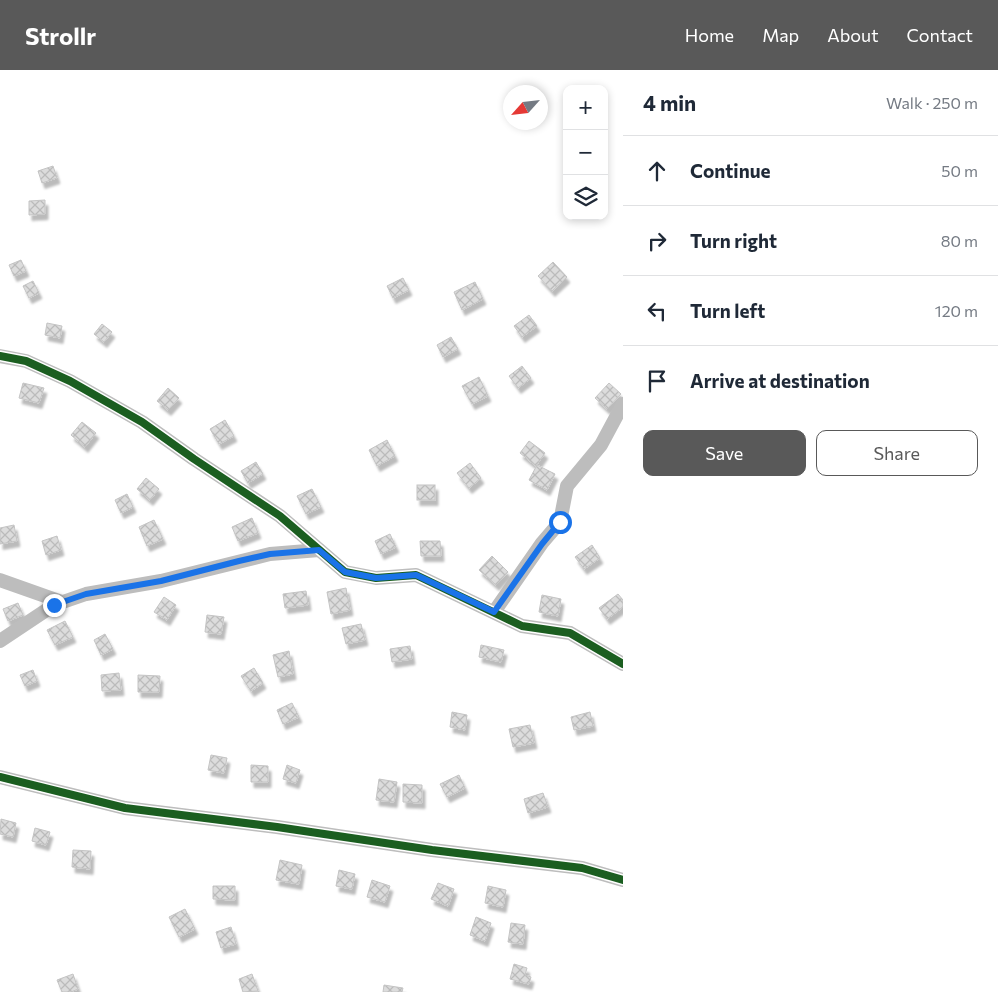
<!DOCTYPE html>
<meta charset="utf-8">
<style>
body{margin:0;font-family:Commissioner,sans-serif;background:#f6f6f7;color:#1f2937}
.controls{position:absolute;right:15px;top:15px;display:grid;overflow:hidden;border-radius:10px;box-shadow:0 2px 8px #0003}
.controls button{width:45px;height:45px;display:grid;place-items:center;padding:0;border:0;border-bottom:1px solid #e0e1e3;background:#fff;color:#1f2937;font:25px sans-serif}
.compass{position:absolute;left:503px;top:15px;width:45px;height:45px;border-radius:50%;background:#fff;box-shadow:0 2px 8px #0003;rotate:243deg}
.stop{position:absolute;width:15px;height:15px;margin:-11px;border:4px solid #1a73e8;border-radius:50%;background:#fff}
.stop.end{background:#1a73e8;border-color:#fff;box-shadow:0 1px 5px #0008}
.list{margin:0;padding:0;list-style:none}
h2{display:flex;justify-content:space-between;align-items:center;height:65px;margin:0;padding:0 20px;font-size:21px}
h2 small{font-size:16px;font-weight:400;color:#747a83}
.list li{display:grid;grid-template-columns:32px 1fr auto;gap:15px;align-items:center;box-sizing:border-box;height:70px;padding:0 20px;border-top:1px solid #e0e1e3}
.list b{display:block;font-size:19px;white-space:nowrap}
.list em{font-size:16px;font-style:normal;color:#747a83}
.actions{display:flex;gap:10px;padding:15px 20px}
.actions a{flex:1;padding:11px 0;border:1px solid #595959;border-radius:10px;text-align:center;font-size:18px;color:#595959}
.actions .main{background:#595959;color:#fff}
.icon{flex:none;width:28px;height:28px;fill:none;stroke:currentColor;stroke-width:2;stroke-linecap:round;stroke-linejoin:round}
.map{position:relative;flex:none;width:623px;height:922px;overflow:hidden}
header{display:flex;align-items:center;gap:30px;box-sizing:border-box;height:70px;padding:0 25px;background:#595959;color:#fff}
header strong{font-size:24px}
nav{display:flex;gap:28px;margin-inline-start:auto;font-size:18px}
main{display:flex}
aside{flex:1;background:#fff}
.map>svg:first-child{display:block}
.building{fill:url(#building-cross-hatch);stroke:#c4c4c4;filter:url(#shadow)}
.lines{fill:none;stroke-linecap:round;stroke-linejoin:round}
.street{stroke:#bdbdbd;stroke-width:14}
.cycleway-casing{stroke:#fff;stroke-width:11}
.cycleway{stroke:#1b5e20;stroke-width:8}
.route{stroke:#1a73e8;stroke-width:6}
</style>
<header>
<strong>Strollr</strong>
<nav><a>Home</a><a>Map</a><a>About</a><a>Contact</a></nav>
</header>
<main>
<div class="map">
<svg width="623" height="922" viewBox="0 0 623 922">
<defs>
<pattern id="building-cross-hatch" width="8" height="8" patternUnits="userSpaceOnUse" patternTransform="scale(1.25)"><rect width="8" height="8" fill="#dcdcdc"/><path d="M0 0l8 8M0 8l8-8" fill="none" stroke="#bbb"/></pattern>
<filter id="shadow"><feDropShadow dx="3" dy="5.5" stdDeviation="1" flood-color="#0004"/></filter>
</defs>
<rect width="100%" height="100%" fill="#fff"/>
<g class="building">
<path d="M53,96L57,108L42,113L38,101Z"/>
<path d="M45,130V144L29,145V131Z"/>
<path d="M21,190L26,201L14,206L9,195Z"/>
<path d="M553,192L567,207L552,221L538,206Z"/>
<path d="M403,208L409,220L393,228L387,216Z"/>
<path d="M33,211L39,223L29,228L23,216Z"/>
<path d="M475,212L483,229L462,240L454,222Z"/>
<path d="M529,245L537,256L522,267L514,256Z"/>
<path d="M47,253L62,256L60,268L45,265Z"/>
<path d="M102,254L112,262L104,272L94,264Z"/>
<path d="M451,267L458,279L443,287L437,275Z"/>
<path d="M522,296L531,308L518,318L509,306Z"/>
<path d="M479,307L488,326L472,334L462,316Z"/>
<path d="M23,313L44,318L39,333L19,328Z"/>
<path d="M609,313L621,324L607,339L595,328Z"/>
<path d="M168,318L179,328L168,340L157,331Z"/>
<path d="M225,350L234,366L219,374L210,359Z"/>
<path d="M82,352L96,363L85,377L71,365Z"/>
<path d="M387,370L395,386L377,396L369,380Z"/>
<path d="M529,371L545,383L536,396L520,383Z"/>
<path d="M256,392L263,404L248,413L241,401Z"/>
<path d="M470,393L481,408L469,418L457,403Z"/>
<path d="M537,395L555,404L547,420L529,410Z"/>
<path d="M146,408L159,419L150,430L137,419Z"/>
<rect x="417" y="415" width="18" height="15"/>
<path d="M312,419L321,437L306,444L297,426Z"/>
<path d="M127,424L133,437L121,443L115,430Z"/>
<path d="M252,448L258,463L238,471L232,457Z"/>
<path d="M154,450L163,469L147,476L139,457Z"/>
<path d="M14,455L17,471L0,474V458Z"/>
<path d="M390,464L396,477L381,484L375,471Z"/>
<path d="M57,466L61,480L46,485L42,471Z"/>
<path d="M420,471H440L441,486H421Z"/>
<path d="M592,475L600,488L584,499L575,487Z"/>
<path d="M492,486L508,502L496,515L479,500Z"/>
<path d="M346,518L350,540L331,544L327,522Z"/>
<path d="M306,521L308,535L285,538L283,524Z"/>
<path d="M618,524L623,530V537L607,549L599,538Z"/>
<path d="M542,525L561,529L558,546L539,542Z"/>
<path d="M164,527L176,535L167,550L154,542Z"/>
<path d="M18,533L23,545L8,551L3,539Z"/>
<path d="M207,545L224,547L221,564L205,562Z"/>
<path d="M65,551L73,567L55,575L47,560Z"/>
<path d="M361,554L365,570L346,574L342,558Z"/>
<path d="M105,564L113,579L101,585L94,570Z"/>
<path d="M481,575L504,580L501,592L479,587Z"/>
<path d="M410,576L412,589L392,592L390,579Z"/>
<path d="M289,581L293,604L278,607L273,585Z"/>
<path d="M254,598L263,613L251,621L241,606Z"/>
<path d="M33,600L37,611L25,616L20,605Z"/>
<path d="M119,603L121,620L102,621L101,605Z"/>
<path d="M138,605L160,606L159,622H138Z"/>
<path d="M292,633L299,647L283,654L277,640Z"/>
<path d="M452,642L467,645L465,660L450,657Z"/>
<path d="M590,642L593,656L574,660L571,647Z"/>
<path d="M530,655L534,673L513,677L509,659Z"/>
<path d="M211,685L227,688L224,703L208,700Z"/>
<path d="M251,695L268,696V712H251Z"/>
<path d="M287,695L300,700L296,713L283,709Z"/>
<path d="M459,705L465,718L447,727L440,714Z"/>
<path d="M379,709L397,712L394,732L376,730Z"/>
<path d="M403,714L422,715V733L403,732Z"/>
<path d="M543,723L548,737L528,743L524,729Z"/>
<path d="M1,749L16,753L13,767L0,764Z"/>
<path d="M35,758L50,762L46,775L32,771Z"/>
<path d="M73,780L91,781L90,799L72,797Z"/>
<path d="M280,790L302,795L299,814L276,810Z"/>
<path d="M339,800L355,804L352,819L336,816Z"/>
<path d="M372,810L390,816L385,832L367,827Z"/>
<path d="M438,813L454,819L448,836L431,829Z"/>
<path d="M213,816H235V830L213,829Z"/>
<path d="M488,816L506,820L503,837L485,833Z"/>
<path d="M185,839L195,859L179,867L169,847Z"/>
<path d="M476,847L491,853L485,871L470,865Z"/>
<path d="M511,853L525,855L523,874L508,872Z"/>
<path d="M231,857L236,874L221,878L216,862Z"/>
<path d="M514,894L527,898L525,905L531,907L529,914L510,909Z"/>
<path d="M73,904L78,919L71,922H62L57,910Z"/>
<path d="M252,904L258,921L243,922L239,909Z"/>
<path d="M384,915L403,918L402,922H383Z"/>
</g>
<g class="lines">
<g class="street">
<path d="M0,286L26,291L70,311L142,352L194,389L280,446L345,502L376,508L416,505L522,556L570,563L623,594"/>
<path d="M0,510L62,532"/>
<path d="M494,542L542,473L560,452L567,416L601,375L623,334"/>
<path d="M0,571L54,535L86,524L161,511L270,484L319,480"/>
<path d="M0,707L125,738L277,757L432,780L582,798L623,810"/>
</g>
<defs>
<g id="cycleway">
<path d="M0,286L26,291L70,311L142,352L194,389L280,446L345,502L376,508L416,505L522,556L570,563L623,594"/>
<path d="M0,707L125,738L277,757L432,780L582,798L623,810"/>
</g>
</defs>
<use href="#cycleway" class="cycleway-casing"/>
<use href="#cycleway" class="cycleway"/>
</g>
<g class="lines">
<path class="route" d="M54,535L86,524L161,511L239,491L270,484L319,480L345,502L376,508L416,505L494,542L542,474L560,452"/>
</g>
</svg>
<div class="controls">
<button>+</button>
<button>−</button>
<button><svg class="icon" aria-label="layers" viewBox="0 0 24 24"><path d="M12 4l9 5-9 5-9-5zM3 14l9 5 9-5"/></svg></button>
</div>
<svg class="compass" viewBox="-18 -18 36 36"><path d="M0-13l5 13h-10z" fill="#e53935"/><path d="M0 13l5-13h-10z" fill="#747a83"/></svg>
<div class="stop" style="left:560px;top:452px"></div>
<div class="stop end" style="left:54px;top:535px"></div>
</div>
<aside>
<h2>4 min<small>Walk · 250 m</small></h2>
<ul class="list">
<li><svg class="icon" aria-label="ahead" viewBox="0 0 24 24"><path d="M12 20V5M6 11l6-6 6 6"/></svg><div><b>Continue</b></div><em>50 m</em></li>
<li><svg class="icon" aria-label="right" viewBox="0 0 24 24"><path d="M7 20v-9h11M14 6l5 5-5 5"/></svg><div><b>Turn right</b></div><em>80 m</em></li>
<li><svg class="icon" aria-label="left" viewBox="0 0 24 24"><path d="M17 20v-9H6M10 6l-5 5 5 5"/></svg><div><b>Turn left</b></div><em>120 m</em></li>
<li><svg class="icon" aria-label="arrive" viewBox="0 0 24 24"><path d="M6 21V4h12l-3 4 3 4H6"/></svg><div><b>Arrive at destination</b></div></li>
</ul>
<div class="actions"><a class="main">Save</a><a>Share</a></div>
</aside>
</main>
